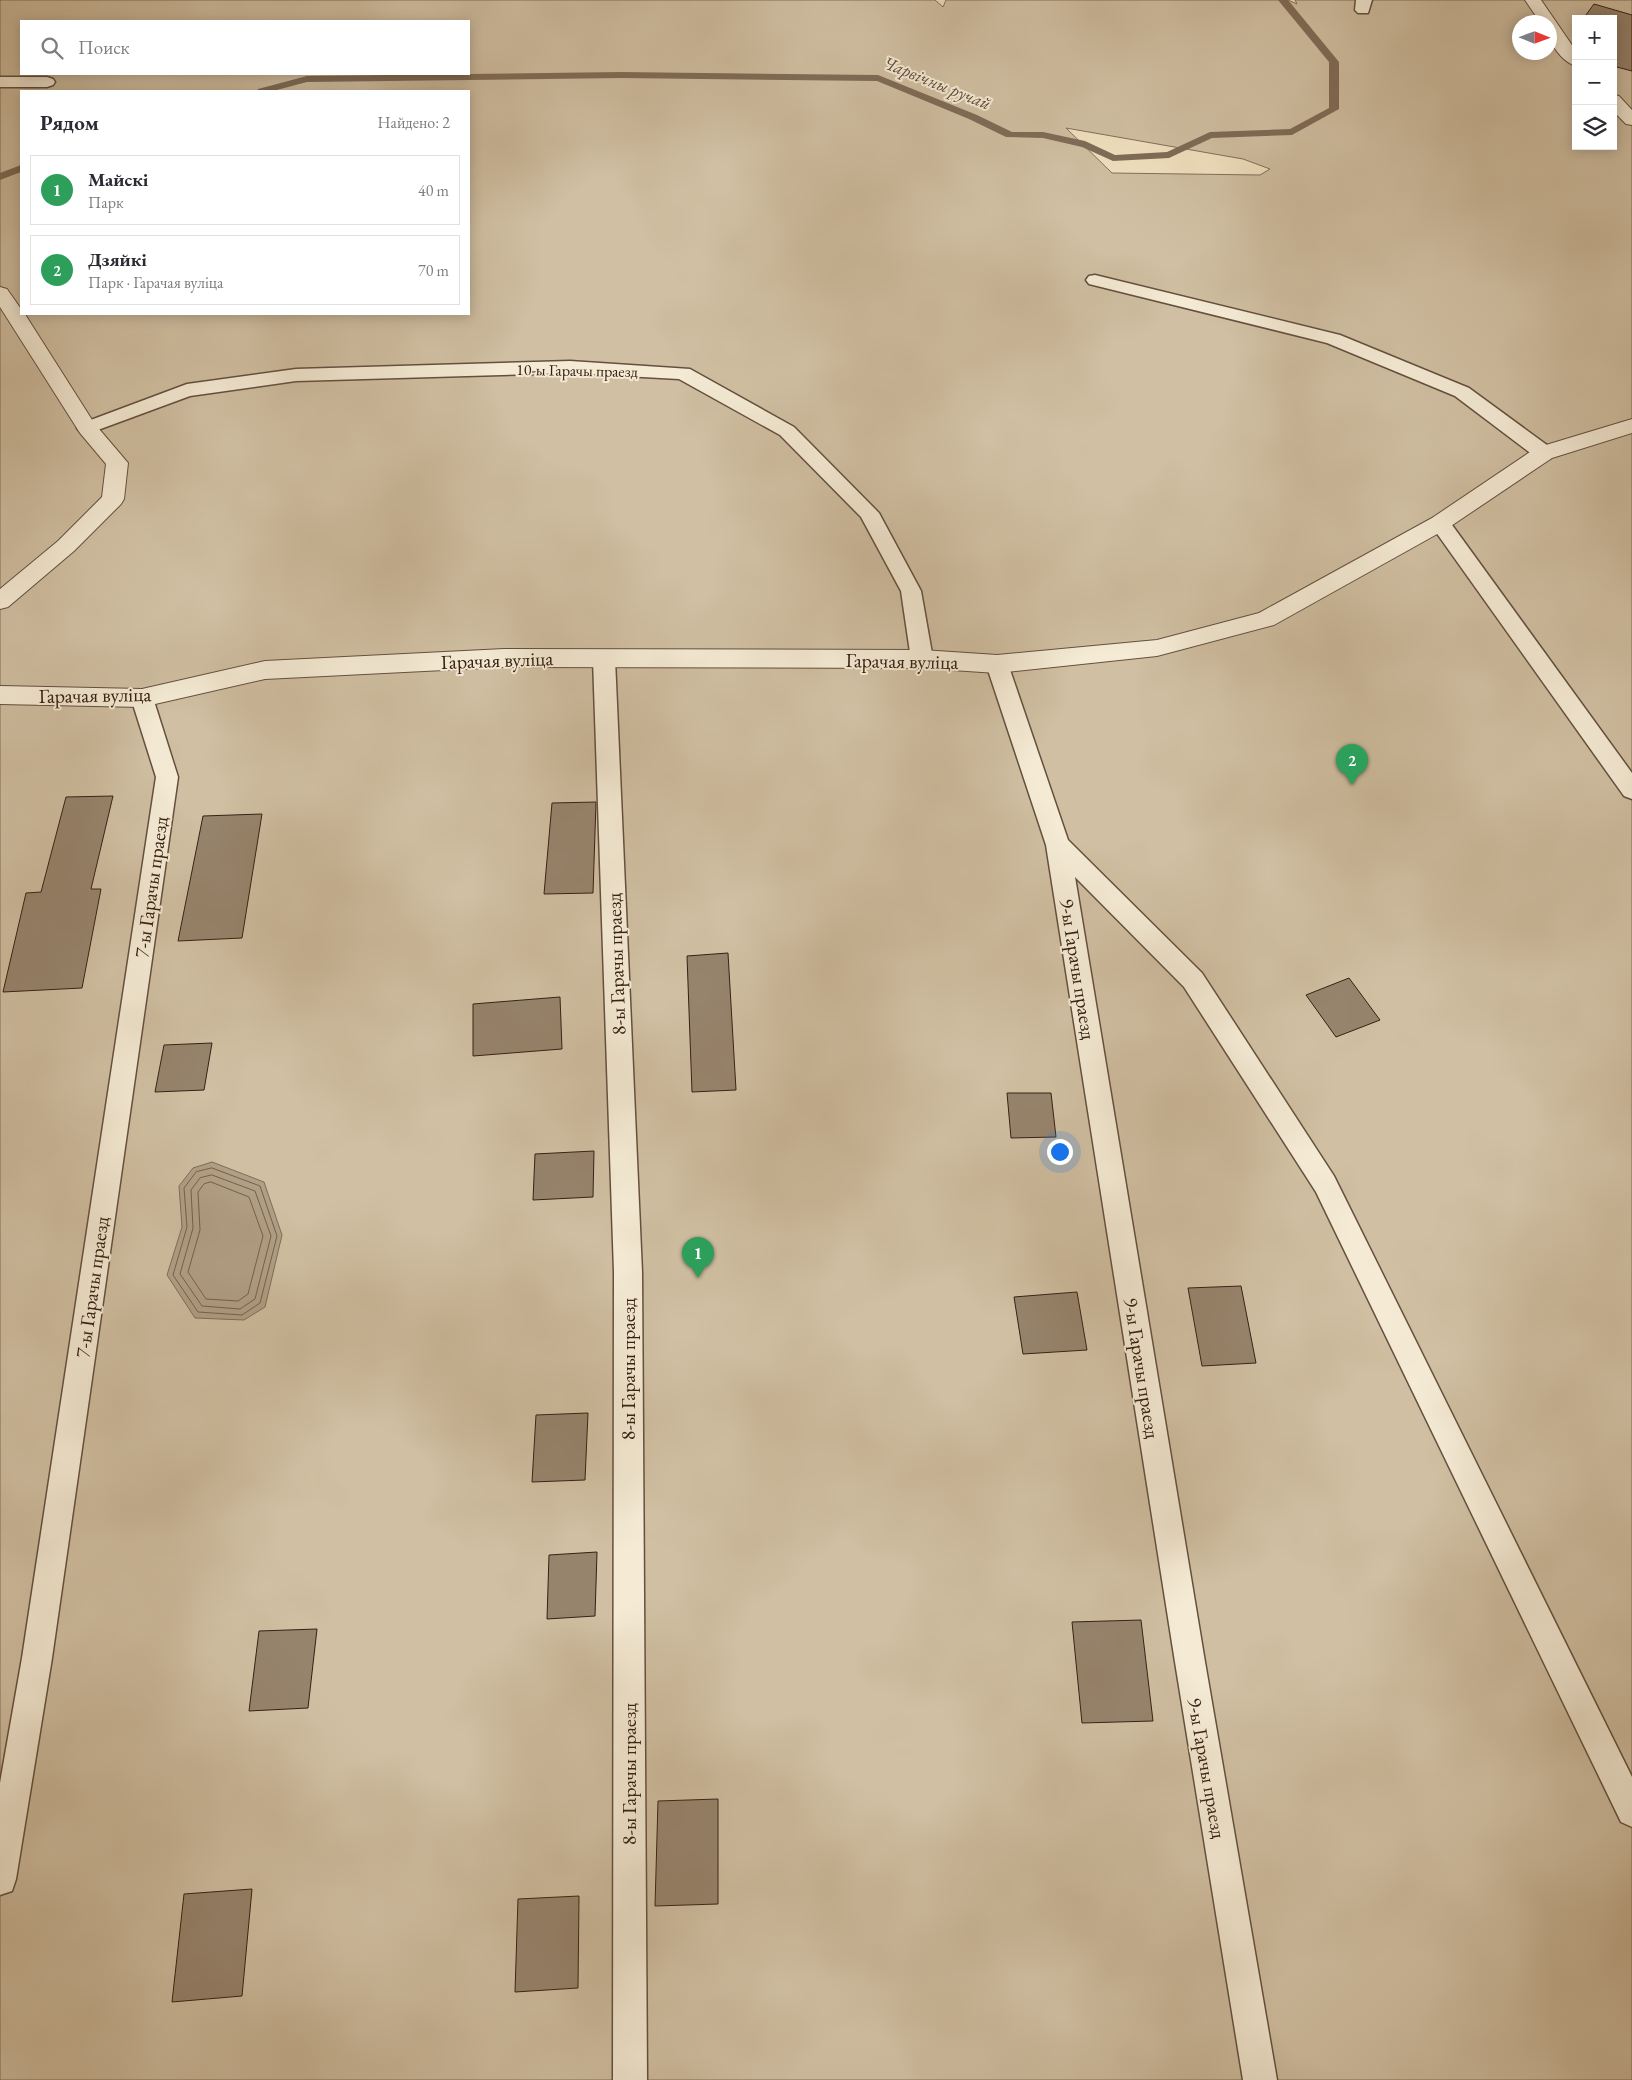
<!DOCTYPE html>
<html lang="ru">
<meta charset="utf-8">
<style>
body{margin:0;font-family:"EB Garamond",serif;background:#f7f7f7;color:#2b2b33}
.controls{position:absolute;right:15px;top:15px;display:grid;overflow:hidden;border-radius:0px;box-shadow:0 2px 12px #0003}
.controls button{width:45px;height:45px;display:grid;place-items:center;padding:0;border:0;border-bottom:1px solid #e1e1e2;background:#fff;color:#2b2b33;font:25px sans-serif}
.compass{position:absolute;left:1512px;top:15px;width:45px;height:45px;border-radius:50%;background:#fff;box-shadow:0 2px 12px #0003;rotate:91deg}
.you{position:absolute;left:1059px;top:1151px;width:18px;height:18px;margin:-12px;border:4px solid #fff;border-radius:50%;background:#1a73e8;box-shadow:0 0 0 8px #1a73e833}
.badge{display:grid;place-items:center;width:32px;height:32px;border-radius:50%;background:#111827;color:#fff;font-size:16px;font-weight:700}
.pin{position:absolute;translate:-50% -41px;filter:drop-shadow(0 1px 2px #0008)}
.pin::after{content:'';position:absolute;top:26px;width:18px;height:15px;background:inherit;clip-path:polygon(0 0,100% 0,50% 100%)}
.list{margin:0;padding:0;list-style:none}
h2{display:flex;justify-content:space-between;align-items:center;height:65px;margin:0;padding:0 20px;font-size:21px}
h2 small{font-size:16px;font-weight:400;color:#7c7c81}
.list li{display:grid;grid-template-columns:32px 1fr auto;gap:15px;align-items:center;box-sizing:border-box;height:70px;margin:0 10px 10px;padding:0 10px;border:1px solid #e1e1e2;border-radius:0px}
.list b{display:block;font-size:19px;white-space:nowrap}
.list p{margin:0;font-size:16px;white-space:nowrap;color:#7c7c81}
.list em{font-size:16px;font-style:normal;color:#7c7c81}
.icon{flex:none;width:28px;height:28px;fill:none;stroke:currentColor;stroke-width:2;stroke-linecap:round;stroke-linejoin:round}
.map{position:relative;flex:none;width:1632px;height:2080px;overflow:hidden}
.search{position:absolute;background:#fff;box-shadow:0 2px 12px #0003;left:20px;top:20px;width:450px;height:55px;display:flex;align-items:center;gap:12px;box-sizing:border-box;padding:0 18px;border-radius:0px;color:#7c7c81;font-size:19px}
.panel{position:absolute;background:#fff;box-shadow:0 2px 12px #0003;left:20px;top:90px;width:450px;height:225px;border-radius:0px}
.map>svg:first-child{display:block}
.green{fill:#d0bfa2;stroke:#83705b;fill-rule:evenodd}
.water{fill:#b19f85;stroke:#806c58}
.lines{fill:none;stroke-linecap:round;stroke-linejoin:round}
.shore{stroke:#74604c;stroke-width:1}
.stream{fill:#806c58;fill-rule:evenodd}
.building{fill:#97846d;stroke:#362014}
.service-casing{stroke:#64503f;stroke-width:3}
.minor-casing{stroke:#64503f;stroke-width:2}
.service{fill:#f5ebd5;fill-rule:evenodd}
.minor{fill:#f5ebd5;fill-rule:evenodd}
.labels{text-anchor:middle;stroke-width:4;stroke-linejoin:round;paint-order:stroke}
.far-street-label{font-size:16px;fill:#362014;stroke:#f5ebd5}
.far-water-label{font-size:18px;font-style:italic;fill:#614c3c;stroke:#f5ebd5}
.street-label{font-size:20px;fill:#362014;stroke:#f5ebd5}
</style>
<div class="map">
<svg width="1632" height="2080" viewBox="0 0 1632 2080">
<rect width="100%" height="100%" fill="#f0e0bf"/>
<filter id="stains"><feTurbulence type="fractalNoise" baseFrequency=".004" numOctaves="4"/><feColorMatrix values="0 0 0 0 .2 0 0 0 0 .09 0 0 0 0 .02 0 0 0 .5 -.17"/></filter>
<radialGradient id="worn" r=".72"><stop offset=".6" stop-color="#630" stop-opacity="0"/><stop offset="1" stop-color="#630" stop-opacity=".3"/></radialGradient>
<path class="green" d="M0,0H935L943,7L946,0H1288L1297,4L1295,0H1632V2080H0ZM1576,19H1613V146H1576ZM21,21H469V74H21ZM1520,22H1550V52H1520ZM21,91H469V314H21ZM1066,128L1243,159L1270,169L1260,175L1112,173Z"/>
<path class="water" d="M212,1162L264,1182L282,1235L265,1307L244,1320L195,1318L167,1275L182,1227L179,1186L193,1168Z"/>
<g class="lines">
<g class="shore">
<path d="M212,1168L260,1186L277,1236L260,1303L242,1315L198,1312L173,1275L187,1227L184,1188L196,1172Z"/>
<path d="M212,1175L255,1191L271,1236L255,1299L240,1309L202,1306L180,1274L193,1228L191,1190L200,1178Z"/>
<path d="M211,1182L249,1197L263,1236L248,1294L238,1301L206,1299L188,1272L200,1230L198,1192L204,1184Z"/>
</g>
<g class="stream">
<path d="M1278,0H1288L1339,62V109L1292,135L1212,138L1169,158L1113,161L1082,147L1043,138L1006,137L969,119L877,81L621,78L307,82L273,91H257L258,89L307,76L621,72L878,75L977,115L1012,132H1043L1085,141L1115,155L1167,152L1210,132L1290,129L1329,108V62Z"/>
<path d="M21,165V172L0,180V173Z"/>
</g>
</g>
<g class="building">
<path d="M1594,4L1632,15V71L1613,66V19H1583Z"/>
<path d="M113,796L91,889H101L82,988L3,992L26,893L41,892L66,797Z"/>
<path d="M596,802L593,893L544,894L552,803Z"/>
<path d="M262,814L242,938L178,941L203,816Z"/>
<path d="M728,953L736,1090L692,1092L687,956Z"/>
<path d="M1349,978L1380,1020L1336,1037L1306,995Z"/>
<path d="M560,997L562,1049L473,1056V1004Z"/>
<path d="M212,1043L204,1090L155,1092L164,1045Z"/>
<path d="M1007,1093H1051L1056,1137L1011,1138Z"/>
<path d="M594,1151L593,1197L533,1200L535,1154Z"/>
<path d="M1241,1286L1256,1363L1202,1366L1188,1288Z"/>
<path d="M1077,1292L1087,1350L1023,1354L1014,1297Z"/>
<path d="M588,1413L585,1480L532,1482L536,1415Z"/>
<path d="M597,1552L595,1616L547,1619L549,1555Z"/>
<path d="M1141,1620L1153,1721L1082,1723L1072,1622Z"/>
<path d="M317,1629L308,1708L249,1711L259,1631Z"/>
<path d="M718,1799V1904L655,1906L658,1801Z"/>
<path d="M252,1889L242,1996L172,2002L184,1894Z"/>
<path d="M579,1896L578,1988L515,1992L518,1899Z"/>
</g>
<g class="lines">
<defs>
<g id="service">
<path d="M1356,0H1372L1368,13H1358L1355,10Z"/>
<path d="M0,77H47L53,79L55,82L53,85L47,87H0Z"/>
<path d="M1095,275L1340,335L1469,388L1551,448L1554,453L1551,458L1544,459L1537,458L1455,396L1327,343L1089,284L1086,280L1089,276Z"/>
<path d="M570,361L690,369L794,427L879,513L921,591L933,659L930,665L922,667L914,665L911,659L901,591L861,517L780,435L679,379L570,373L296,381L190,396L87,434L80,432L77,428L80,424L187,384L296,369Z"/>
<path d="M1440,516L1447,518L1632,773V799L1624,796L1433,528L1430,523L1433,518Z"/>
<path d="M604,651L612,653L615,659L642,1272L647,2080H613L614,1272L593,659L596,653Z"/>
<path d="M997,656L1005,658L1008,664L1068,840L1202,973L1334,1176L1632,1777V1827L1621,1822L1316,1192L1184,987L1075,877L1205,1662L1277,2080H1243L1175,1662L1046,845L986,664L989,658Z"/>
<path d="M142,690L150,692L153,698L178,777L52,1658L16,1879L12,1891L0,1895V1783L22,1658L156,777L131,698L134,692Z"/>
</g>
<g id="minor">
<path d="M1525,0H1541L1576,51V66C1565,63 1554,50 1550,39C1548,35 1550,28 1550,22H1540Z"/>
<path d="M1613,95L1619,96L1632,110V125L1626,124L1613,111Z"/>
<path d="M0,287L7,289L21,309V314H25L28,319L94,423L128,463L124,499L121,504L74,551L8,607L0,609V589L58,541L102,497L106,464L80,433L0,307Z"/>
<path d="M1632,419V433L1552,458L1448,528L1274,625L1157,656L997,673L922,668L504,667L265,679L142,707L0,704V686L142,689L265,661L504,649L922,650L997,655L1157,640L1259,613L1432,518L1536,448Z"/>
</g>
</defs>
<use href="#service" class="service-casing"/>
<use href="#minor" class="minor-casing"/>
<use href="#service" class="service"/>
<use href="#minor" class="minor"/>
</g>
<g class="labels">
<g class="far-street-label">
<text transform="translate(577 370) rotate(1)" y="6">10-ы Гарачы праезд</text>
</g>
<g class="far-water-label">
<text transform="translate(937 83) rotate(22)" y="6">Чарвічны ручай</text>
</g>
<g class="street-label">
<text transform="translate(497 660) rotate(-2)" y="7">Гарачая вуліца</text>
<text transform="translate(902 661) rotate(1)" y="7">Гарачая вуліца</text>
<text transform="translate(95 695) rotate(-1)" y="7">Гарачая вуліца</text>
<text transform="translate(151 887) rotate(-82)" y="7">7-ы Гарачы праезд</text>
<text transform="translate(616 964) rotate(-92)" y="7">8-ы Гарачы праезд</text>
<text transform="translate(1078 969) rotate(81)" y="7">9-ы Гарачы праезд</text>
<text transform="translate(92 1287) rotate(-82)" y="7">7-ы Гарачы праезд</text>
<text transform="translate(1142 1368) rotate(81)" y="7">9-ы Гарачы праезд</text>
<text transform="translate(628 1369) rotate(-90)" y="7">8-ы Гарачы праезд</text>
<text transform="translate(1207 1768) rotate(80)" y="7">9-ы Гарачы праезд</text>
<text transform="translate(629 1774) rotate(-90)" y="7">8-ы Гарачы праезд</text>
</g>
</g>
<rect width="100%" height="100%" filter="url(#stains)"/>
<rect width="100%" height="100%" fill="url(#worn)"/>
</svg>
<div class="controls">
<button>+</button>
<button>−</button>
<button><svg class="icon" aria-label="layers" viewBox="0 0 24 24"><path d="M12 4l9 5-9 5-9-5zM3 14l9 5 9-5"/></svg></button>
</div>
<svg class="compass" viewBox="-18 -18 36 36"><path d="M0-13l5 13h-10z" fill="#e53935"/><path d="M0 13l5-13h-10z" fill="#7c7c81"/></svg>
<div class="you"></div>
<div class="pin badge" style="left:698px;top:1278px;background:#2e9e5b">1</div>
<div class="pin badge" style="left:1352px;top:785px;background:#2e9e5b">2</div>
<div class="search"><svg class="icon" aria-label="search" viewBox="0 0 24 24"><circle cx="10" cy="10" r="6"/><path d="M15 15l6 6"/></svg>Поиск</div>
<section class="panel">
<h2>Рядом<small>Найдено: 2</small></h2>
<ul class="list">
<li><span class="badge" style="background:#2e9e5b">1</span><div><b>Майскі</b><p>Парк</p></div><em>40 m</em></li>
<li><span class="badge" style="background:#2e9e5b">2</span><div><b>Дзяйкі</b><p>Парк · Гарачая вуліца</p></div><em>70 m</em></li>
</ul>
</section>
</div>
